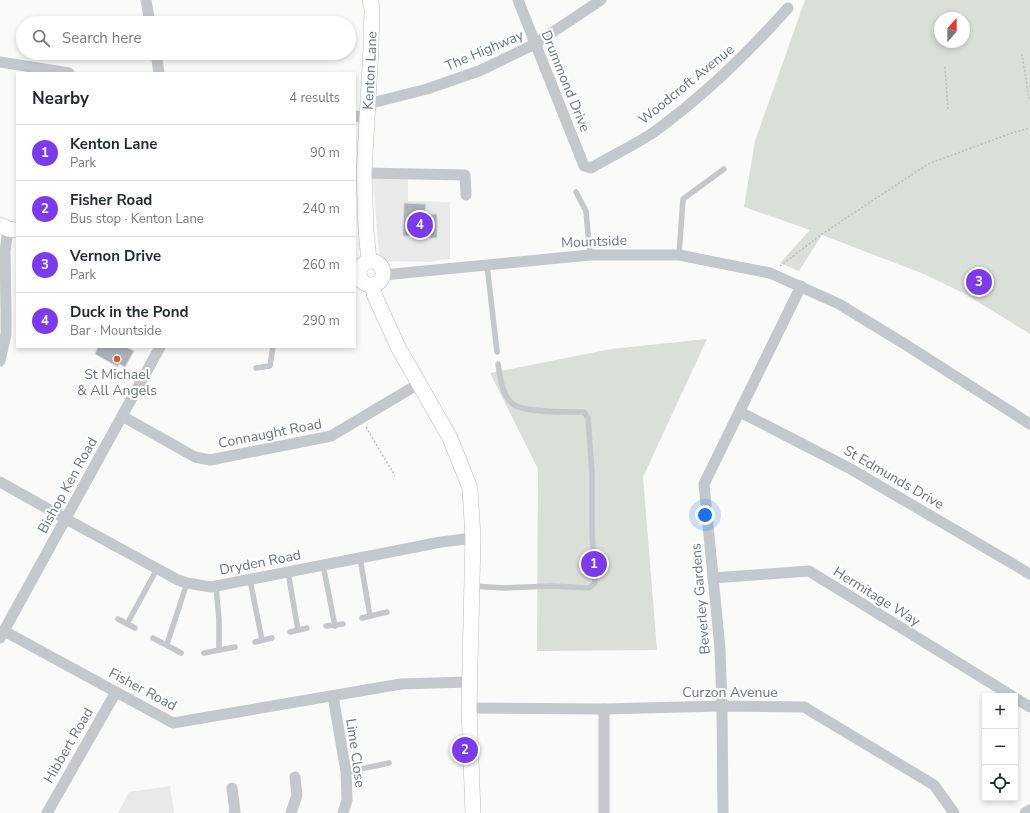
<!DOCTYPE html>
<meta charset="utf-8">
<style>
body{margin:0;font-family:"Nunito Sans",sans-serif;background:#f6f6f7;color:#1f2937}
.controls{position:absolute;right:12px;bottom:12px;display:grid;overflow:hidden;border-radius:0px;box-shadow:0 2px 6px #0003}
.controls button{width:36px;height:36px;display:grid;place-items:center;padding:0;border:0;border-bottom:1px solid #e0e1e3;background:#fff;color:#1f2937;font:20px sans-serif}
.compass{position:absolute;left:934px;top:12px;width:36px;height:36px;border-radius:50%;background:#fff;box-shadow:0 2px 6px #0003;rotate:21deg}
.you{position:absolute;left:705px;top:515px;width:14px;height:14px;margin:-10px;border:3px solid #fff;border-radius:50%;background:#1a73e8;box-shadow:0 0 0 6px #1a73e833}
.badge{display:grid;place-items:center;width:26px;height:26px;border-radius:50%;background:#7c3aed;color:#fff;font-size:13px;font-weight:700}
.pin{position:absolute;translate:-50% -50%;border:2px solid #fff;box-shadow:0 1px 4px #0006}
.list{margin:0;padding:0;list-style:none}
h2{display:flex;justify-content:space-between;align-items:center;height:52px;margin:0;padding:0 16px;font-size:17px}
h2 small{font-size:13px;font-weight:400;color:#747a83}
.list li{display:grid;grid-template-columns:26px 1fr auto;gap:12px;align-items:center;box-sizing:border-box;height:56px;padding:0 16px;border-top:1px solid #e0e1e3}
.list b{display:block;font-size:15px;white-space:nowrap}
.list p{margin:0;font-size:13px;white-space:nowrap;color:#747a83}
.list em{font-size:13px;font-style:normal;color:#747a83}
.icon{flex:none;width:22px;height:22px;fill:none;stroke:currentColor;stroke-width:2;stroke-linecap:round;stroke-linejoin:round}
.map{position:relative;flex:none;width:1030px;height:813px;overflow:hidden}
.search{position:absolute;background:#fff;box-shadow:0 2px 6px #0003;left:16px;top:16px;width:340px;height:44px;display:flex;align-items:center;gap:10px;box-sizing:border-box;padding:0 14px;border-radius:22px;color:#747a83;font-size:15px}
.panel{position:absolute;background:#fff;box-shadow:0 2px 6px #0003;left:16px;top:72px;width:340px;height:276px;border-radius:0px}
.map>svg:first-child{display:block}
.built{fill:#e8e9e9}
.green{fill:#dadfd7;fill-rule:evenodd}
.building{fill:#aab3b9;stroke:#dcdcda}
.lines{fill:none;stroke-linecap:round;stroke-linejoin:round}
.secondary-casing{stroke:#b3babf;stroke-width:16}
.path{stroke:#bbbfc2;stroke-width:1.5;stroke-dasharray:2 2;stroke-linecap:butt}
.lane{stroke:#c3c8cc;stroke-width:5.5}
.street{stroke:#c3c8cc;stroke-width:11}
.secondary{stroke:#fff;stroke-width:15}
.poi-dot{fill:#e4572e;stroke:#fff;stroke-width:1.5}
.labels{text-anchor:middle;stroke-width:4;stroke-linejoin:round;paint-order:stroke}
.street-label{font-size:14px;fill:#657683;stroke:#fff}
.poi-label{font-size:14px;fill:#657683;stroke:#fff}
</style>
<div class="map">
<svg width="1030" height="813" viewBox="0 0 1030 813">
<rect width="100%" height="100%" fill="#fafaf8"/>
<g class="built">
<path d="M373,179H408V201L450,202V259L429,262L386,261L379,254Z"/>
<path d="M170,786L174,813H118L129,792Z"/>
</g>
<g class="green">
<path d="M805,0H1030V334L965,294L924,274L822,235L799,271L780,263L810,230L744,207L755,141ZM940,18H964V42H940Z"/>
<path d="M707,339L643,477L657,650L537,651L538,469L490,373L611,349Z"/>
</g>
<g class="building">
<path d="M404,203L426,204L425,214H437V238H423L421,236H403Z"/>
<path d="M98,347H126L134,351L125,367L119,364L118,367L95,354Z"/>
</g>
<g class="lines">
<defs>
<g id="secondary">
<path d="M0,225L8,229L17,230"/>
<circle cx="371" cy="273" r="12"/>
<path id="s1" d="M369,261L366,230L364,173L371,48L372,9L370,0"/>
<path d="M373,285L374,294L398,347L450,438L470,488L473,538L469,708L473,813"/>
</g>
</defs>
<use href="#secondary" class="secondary-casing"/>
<g class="path">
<path d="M1022,54L1029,99"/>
<path d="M945,67L948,110"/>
<path d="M780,266L822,234L928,164L1012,133L1030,128"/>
<path d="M366,427L395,476"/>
</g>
<g class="lane">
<path d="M576,192L586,211L590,255"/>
<path d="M679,255L683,199L724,169"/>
<path d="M487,265L497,352"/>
<path d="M256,368L270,366L273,347"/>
<path d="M360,558L370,616"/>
<path d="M323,565L335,626"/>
<path d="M288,572L298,630"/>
<path d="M250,580L262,640"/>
<path d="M216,586L219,620V649"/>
<path d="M472,586L505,588L552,586L589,588L595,583L592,531V473L588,418L584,412C568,412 524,413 513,404C502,396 500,376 498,364"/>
<path d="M362,618L387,612"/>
<path d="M118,619L135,628"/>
<path d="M127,624L157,569"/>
<path d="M326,626L343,624"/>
<path d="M290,632L307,628"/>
<path d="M153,638L181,653"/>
<path d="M255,642L272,638"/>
<path d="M167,644L187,583"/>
<path d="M204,653L235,647"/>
<path d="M346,772L389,763"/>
</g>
<g class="street">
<path d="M146,0L150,23"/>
<path d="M518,0L584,166L591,168C611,156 635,145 654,132C704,96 747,54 788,8"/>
<path d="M156,53L159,73"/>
<path d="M0,62L69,73"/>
<path d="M368,104L427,89L479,71L535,44L601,0"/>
<path d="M355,116L367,118"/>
<path d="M364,173L465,175L466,195"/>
<path d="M383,275L590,255H679L770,273L839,304L903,343L1030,424"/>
<path d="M0,361L6,334V311L5,251L8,229"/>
<path d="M740,412L849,468L1030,574"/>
<path d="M122,416L195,457L210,460L331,436L420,383"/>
<path d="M0,482L66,519L178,580L187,583L211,587L441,542L473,538"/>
<path d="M713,578L809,571L1012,696"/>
<path d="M4,631L173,723L401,684L469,682"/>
<path d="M0,638L160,347"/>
<path d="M333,696L346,772L347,800L343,813"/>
<path d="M1015,698L1030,707"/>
<path d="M469,708L604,709L722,706L804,707L934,785L954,813"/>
<path d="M232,788L235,811L234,813"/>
<path d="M47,813L116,692"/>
<path d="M291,813L297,795L295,777"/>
<path d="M604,813V709"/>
<path d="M723,813L722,706L720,649L704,484L801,286"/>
<path d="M1025,813L1030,810"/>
</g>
<use href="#secondary" class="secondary"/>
</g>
<circle class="poi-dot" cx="117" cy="359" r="4"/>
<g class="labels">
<g class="street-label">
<text transform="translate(484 50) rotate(-23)" y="5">The Highway</text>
<text dy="5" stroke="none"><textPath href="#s1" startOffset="191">Kenton Lane</textPath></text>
<text transform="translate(566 81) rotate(68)" y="5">Drummond Drive</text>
<text transform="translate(686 84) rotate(-39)" y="5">Woodcroft Avenue</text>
<text transform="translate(594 241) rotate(-2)" y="5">Mountside</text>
<text transform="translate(270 433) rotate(-11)" y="5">Connaught Road</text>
<text transform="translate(894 477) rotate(30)" y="5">St Edmunds Drive</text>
<text transform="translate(67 485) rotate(-61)" y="5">Bishop Ken Road</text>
<text transform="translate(260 562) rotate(-11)" y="5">Dryden Road</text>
<text transform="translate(877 596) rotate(32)" y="5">Hermitage Way</text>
<text transform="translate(700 599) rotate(-95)" y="5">Beverley Gardens</text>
<text transform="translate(143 689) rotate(28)" y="5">Fisher Road</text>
<text x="730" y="697">Curzon Avenue</text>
<text transform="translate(68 745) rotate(-60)" y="5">Hibbert Road</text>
<text transform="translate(356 753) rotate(82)" y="5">Lime Close</text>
</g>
<g class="poi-label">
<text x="117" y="379">St Michael<tspan x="117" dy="16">&amp; All Angels</tspan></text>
</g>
</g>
</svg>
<div class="controls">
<button>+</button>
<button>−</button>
<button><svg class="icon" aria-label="locate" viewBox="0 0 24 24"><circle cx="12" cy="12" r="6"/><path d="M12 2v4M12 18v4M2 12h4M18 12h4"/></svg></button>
</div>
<svg class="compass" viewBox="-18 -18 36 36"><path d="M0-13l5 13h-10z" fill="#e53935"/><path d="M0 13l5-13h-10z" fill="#747a83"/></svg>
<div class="you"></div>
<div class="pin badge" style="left:594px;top:564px">1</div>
<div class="pin badge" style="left:465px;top:750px">2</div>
<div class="pin badge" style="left:979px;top:282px">3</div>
<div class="pin badge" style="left:420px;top:225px">4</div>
<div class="search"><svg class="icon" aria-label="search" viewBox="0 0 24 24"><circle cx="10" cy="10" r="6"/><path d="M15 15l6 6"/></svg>Search here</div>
<section class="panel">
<h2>Nearby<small>4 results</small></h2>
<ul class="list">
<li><span class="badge">1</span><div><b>Kenton Lane</b><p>Park</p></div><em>90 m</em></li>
<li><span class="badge">2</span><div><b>Fisher Road</b><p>Bus stop · Kenton Lane</p></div><em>240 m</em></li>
<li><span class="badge">3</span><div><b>Vernon Drive</b><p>Park</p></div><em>260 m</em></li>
<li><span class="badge">4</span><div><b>Duck in the Pond</b><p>Bar · Mountside</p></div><em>290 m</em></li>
</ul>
</section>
</div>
